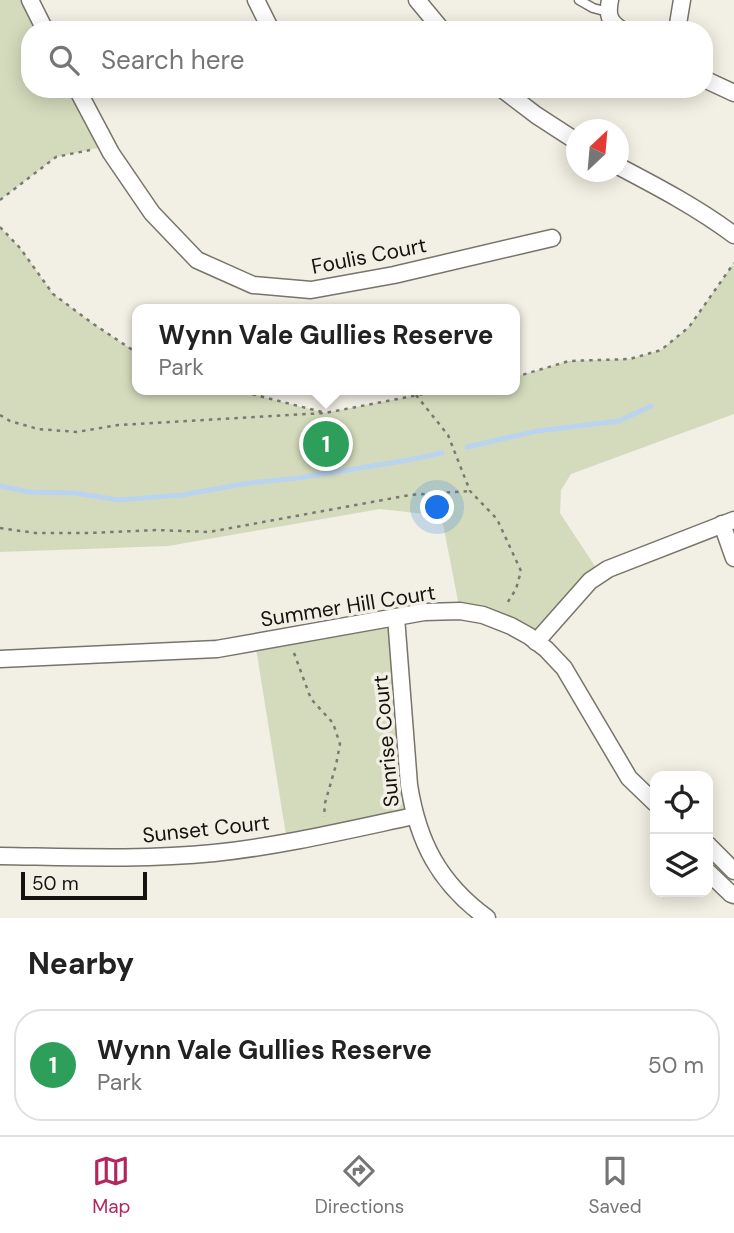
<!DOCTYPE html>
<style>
body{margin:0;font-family:"DM Sans",sans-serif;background:#f2f2f2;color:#222}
.controls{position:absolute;right:21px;bottom:21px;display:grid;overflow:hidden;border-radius:14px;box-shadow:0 4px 18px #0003}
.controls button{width:63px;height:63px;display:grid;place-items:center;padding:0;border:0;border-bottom:2px solid #e0e0e0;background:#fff;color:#222;font:35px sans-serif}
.compass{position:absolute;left:566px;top:119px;width:63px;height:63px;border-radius:50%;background:#fff;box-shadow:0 4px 18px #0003;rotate:26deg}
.scale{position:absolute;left:21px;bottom:18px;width:126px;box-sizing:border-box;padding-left:7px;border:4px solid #14130f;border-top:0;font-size:19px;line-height:24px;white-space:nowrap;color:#14130f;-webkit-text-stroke:5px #f2efe4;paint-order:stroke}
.you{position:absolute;left:438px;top:508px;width:24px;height:24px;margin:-18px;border:5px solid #fff;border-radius:50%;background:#1a73e8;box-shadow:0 0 0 10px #1a73e833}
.badge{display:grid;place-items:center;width:46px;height:46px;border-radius:50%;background:#b3265d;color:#fff;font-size:23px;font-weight:700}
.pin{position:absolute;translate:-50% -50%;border:4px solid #fff;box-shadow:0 2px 7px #0006}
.popup{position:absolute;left:132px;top:304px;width:388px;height:91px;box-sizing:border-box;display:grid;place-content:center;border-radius:14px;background:#fff;filter:drop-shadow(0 2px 5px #0005);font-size:23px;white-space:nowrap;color:#767676}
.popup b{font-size:26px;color:#222}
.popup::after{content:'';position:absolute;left:50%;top:100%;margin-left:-14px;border:14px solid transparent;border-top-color:#fff}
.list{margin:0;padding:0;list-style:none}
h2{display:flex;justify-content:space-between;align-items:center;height:91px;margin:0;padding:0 28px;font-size:30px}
h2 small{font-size:23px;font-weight:400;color:#767676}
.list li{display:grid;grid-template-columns:46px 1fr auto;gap:21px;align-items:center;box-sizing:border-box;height:112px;margin:0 14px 14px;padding:0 14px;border:2px solid #e0e0e0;border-radius:28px}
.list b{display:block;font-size:26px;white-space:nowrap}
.list p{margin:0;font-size:23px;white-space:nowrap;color:#767676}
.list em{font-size:23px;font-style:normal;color:#767676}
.icon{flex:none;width:38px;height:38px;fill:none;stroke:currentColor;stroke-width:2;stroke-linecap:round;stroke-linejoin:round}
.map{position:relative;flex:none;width:734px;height:918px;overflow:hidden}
.search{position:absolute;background:#fff;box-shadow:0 4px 18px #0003;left:21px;right:21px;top:21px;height:77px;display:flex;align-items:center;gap:18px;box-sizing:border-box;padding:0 24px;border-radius:28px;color:#767676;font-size:26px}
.sheet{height:217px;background:#fff}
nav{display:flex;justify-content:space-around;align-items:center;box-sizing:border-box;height:98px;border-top:2px solid #e0e0e0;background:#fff;font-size:19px;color:#767676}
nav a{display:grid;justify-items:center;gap:4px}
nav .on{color:#b3265d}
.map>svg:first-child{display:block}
.green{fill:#d4dbbc}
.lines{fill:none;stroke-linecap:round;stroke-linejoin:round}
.stream{stroke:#bad4f0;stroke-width:5}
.service-casing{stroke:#78746b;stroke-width:11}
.minor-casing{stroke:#78746b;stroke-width:19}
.path{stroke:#7b7972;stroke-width:2.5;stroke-dasharray:3.5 5;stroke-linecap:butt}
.service{stroke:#fff;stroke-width:8}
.minor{stroke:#fff;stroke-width:16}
.labels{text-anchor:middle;stroke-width:7;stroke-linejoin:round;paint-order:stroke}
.street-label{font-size:21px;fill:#14130f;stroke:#f2efe4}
</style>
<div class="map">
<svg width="734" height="918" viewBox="0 0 734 918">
<rect width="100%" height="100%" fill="#f2efe4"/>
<g class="green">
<path d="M0,0H30L45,30H30V89H77L107,146L56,157L0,200Z"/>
<path d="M0,227L20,248L53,294L92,323L137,353V390H236L325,413L444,390H515V377L569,361L630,359L661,350L689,327L734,263V414L571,474L561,490L560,513L600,574L536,642L460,611L443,524L425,514L380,509L168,546L0,552Z"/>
<path d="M396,617L414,816L287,841L255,642Z"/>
</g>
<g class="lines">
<g class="stream">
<path d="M467,447L537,431L619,421L651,406"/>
<path d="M0,486L30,492L75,493L119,500L182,495L249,483L298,478L409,460L442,453"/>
</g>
<defs>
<path id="service" d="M579,0L593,8L608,12"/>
<g id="minor">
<path d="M30,0L45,30"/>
<path d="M256,0L271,30"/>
<path d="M417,0L442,30"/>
<path d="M610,0C607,15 609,22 622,30"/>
<path d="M677,30L682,0"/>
<path d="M704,79L734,93"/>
<path d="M77,89L111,153L152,213L197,260L253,285L311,290L394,275L552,238"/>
<path d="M502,89L536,115L576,141"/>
<path d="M618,166C658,187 698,208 734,235"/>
<path d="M722,524L734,558"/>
<path d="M396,617L409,785C418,842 439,883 487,918"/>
<path d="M536,642L590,581L608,569L734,520"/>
<path d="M0,659L217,649L424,612L460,611L483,615L511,626L529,636L546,649L564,668L629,778L655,803"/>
<path d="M708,845L734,871"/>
<path d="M0,856C71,857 143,860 214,853C281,846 348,830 414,816"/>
<path d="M708,872L731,894L734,895"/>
</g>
</defs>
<use href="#service" class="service-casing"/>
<use href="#minor" class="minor-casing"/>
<g class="path">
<path d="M0,200L56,157L90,150"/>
<path d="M0,227L20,248L53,294L92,323L137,353"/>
<path d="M515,377L569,361L630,359L661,350L689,327L734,263"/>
<path d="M236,390L322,412"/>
<path d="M416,395L448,435L470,491L497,519L521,571L516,589L506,605"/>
<path d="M0,415L10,421L38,429L77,432L118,425L325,413L444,390"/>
<path d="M0,528L35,533H89L156,530L209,532L410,495L470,491"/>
<path d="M294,653L311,699L333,723L340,744L336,765L325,803L324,817"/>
</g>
<use href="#service" class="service"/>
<use href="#minor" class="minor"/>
</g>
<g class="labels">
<g class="street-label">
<text transform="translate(369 256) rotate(-11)" y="7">Foulis Court</text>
<text transform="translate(348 606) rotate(-9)" y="7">Summer Hill Court</text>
<text transform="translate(386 741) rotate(-95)" y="7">Sunrise Court</text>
<text transform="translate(206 829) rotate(-6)" y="7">Sunset Court</text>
</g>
</g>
</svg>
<div class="controls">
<button><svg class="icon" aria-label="locate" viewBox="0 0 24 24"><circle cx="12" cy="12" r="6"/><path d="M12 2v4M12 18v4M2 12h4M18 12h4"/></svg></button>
<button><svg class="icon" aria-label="layers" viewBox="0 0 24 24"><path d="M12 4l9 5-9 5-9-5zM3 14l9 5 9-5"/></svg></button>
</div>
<svg class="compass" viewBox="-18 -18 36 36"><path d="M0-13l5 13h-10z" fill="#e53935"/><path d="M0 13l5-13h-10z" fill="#767676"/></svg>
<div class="scale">50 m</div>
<div class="you"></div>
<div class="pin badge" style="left:326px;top:444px;background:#2e9e5b">1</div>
<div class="popup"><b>Wynn Vale Gullies Reserve</b>Park</div>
<div class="search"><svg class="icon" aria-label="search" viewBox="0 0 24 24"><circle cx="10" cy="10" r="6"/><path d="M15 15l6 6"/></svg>Search here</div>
</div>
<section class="sheet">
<h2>Nearby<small></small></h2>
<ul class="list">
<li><span class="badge" style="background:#2e9e5b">1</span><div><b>Wynn Vale Gullies Reserve</b><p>Park</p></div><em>50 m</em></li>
</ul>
</section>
<nav>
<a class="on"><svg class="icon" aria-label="map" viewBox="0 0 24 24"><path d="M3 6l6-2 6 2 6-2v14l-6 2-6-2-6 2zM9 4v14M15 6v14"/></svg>Map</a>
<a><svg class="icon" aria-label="directions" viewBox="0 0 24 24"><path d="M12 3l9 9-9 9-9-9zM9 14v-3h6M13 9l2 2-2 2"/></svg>Directions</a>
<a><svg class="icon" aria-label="saved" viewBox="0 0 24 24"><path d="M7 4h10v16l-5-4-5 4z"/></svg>Saved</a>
</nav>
